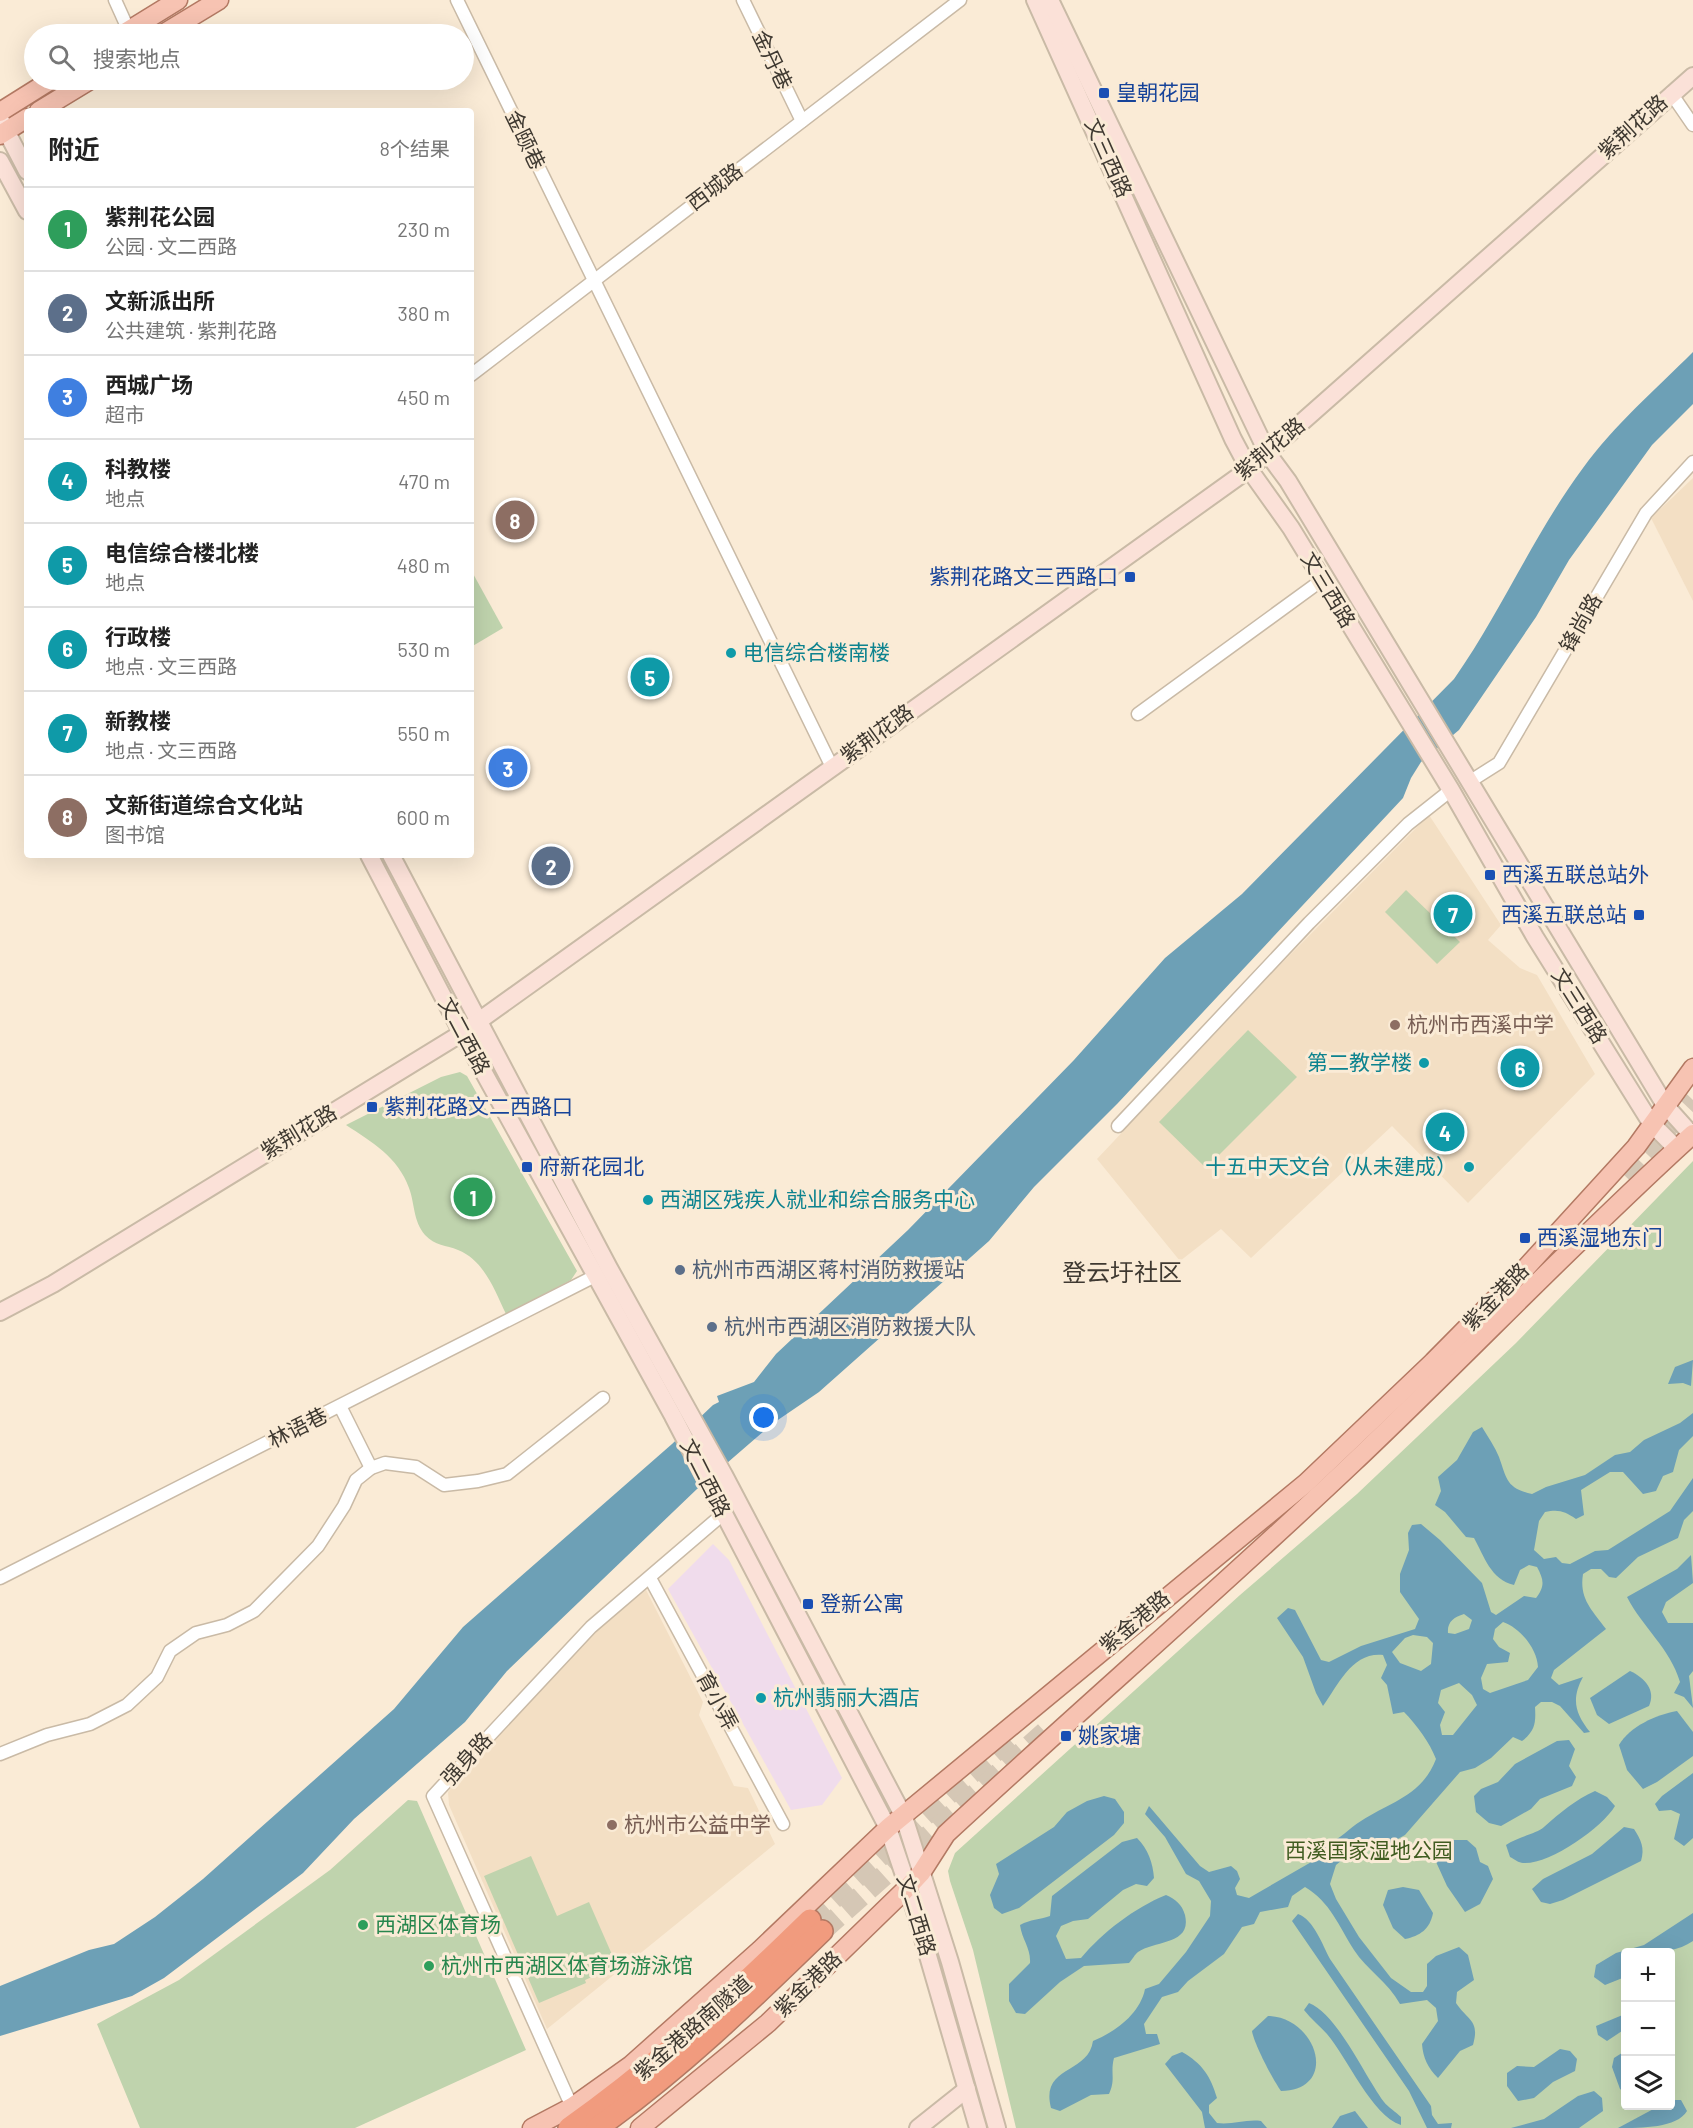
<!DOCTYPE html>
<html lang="zh">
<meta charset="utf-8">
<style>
body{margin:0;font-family:Barlow,"Noto Sans SC",sans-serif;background:#f6f6f6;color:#222}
.controls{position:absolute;right:18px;bottom:18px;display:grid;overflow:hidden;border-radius:6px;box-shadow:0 6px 24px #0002}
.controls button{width:54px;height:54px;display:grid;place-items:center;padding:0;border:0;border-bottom:2px solid #e0e0e0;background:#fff;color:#222;font:30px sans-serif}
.you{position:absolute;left:764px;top:1418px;width:21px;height:21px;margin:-15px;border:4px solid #fff;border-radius:50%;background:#1a73e8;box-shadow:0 0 0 9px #1a73e833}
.badge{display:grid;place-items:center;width:39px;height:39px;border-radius:50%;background:#ea580c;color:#fff;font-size:20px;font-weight:700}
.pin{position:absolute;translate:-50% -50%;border:3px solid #fff;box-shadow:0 2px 6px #0006}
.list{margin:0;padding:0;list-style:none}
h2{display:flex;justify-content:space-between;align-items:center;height:78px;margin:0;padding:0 24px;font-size:26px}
h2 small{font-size:20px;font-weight:400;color:#767676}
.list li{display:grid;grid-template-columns:39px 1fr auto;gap:18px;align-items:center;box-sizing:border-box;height:84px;padding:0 24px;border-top:2px solid #e0e0e0}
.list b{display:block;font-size:22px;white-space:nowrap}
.list p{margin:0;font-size:20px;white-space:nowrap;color:#767676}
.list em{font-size:20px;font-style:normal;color:#767676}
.icon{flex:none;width:33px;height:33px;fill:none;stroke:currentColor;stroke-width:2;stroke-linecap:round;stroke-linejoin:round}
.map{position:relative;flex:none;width:1693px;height:2128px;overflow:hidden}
.search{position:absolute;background:#fff;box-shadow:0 6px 24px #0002;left:24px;top:24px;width:450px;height:66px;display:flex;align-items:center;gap:15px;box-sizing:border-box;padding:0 21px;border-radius:33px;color:#767676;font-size:22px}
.panel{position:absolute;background:#fff;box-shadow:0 6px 24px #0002;left:24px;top:108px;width:450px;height:750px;border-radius:6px}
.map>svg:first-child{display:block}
.commercial{fill:#f0dcec}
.built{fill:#f3dfc4}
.green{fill:#bfd3ad;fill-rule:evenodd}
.water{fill:#6da0b6;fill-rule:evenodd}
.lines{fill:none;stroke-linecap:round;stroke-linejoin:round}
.highway-tunnel{stroke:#d5c7b5;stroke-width:21;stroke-dasharray:21 10;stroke-linecap:butt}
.street-casing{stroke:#c9baa6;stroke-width:15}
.secondary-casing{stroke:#c9baa6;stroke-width:20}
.primary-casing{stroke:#b37963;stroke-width:21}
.highway-casing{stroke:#b37963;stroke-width:24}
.street{stroke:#fff;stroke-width:12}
.secondary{stroke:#fbe1d8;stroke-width:16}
.primary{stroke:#f7c3b2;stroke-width:18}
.highway{stroke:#f19b7e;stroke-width:21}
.transit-dot{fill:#1a4fb4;stroke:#faebd6;stroke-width:2}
.culture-dot{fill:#0f9aa8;stroke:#faebd6;stroke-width:2}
.education-dot{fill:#8d6e63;stroke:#faebd6;stroke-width:2}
.service-dot{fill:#5c6f8a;stroke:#faebd6;stroke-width:2}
.leisure-dot{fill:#2e9e5b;stroke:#faebd6;stroke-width:2}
.labels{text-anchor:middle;stroke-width:6;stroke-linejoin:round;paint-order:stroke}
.street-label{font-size:21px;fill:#3f3931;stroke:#faebd6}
.transit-label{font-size:21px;fill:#164399;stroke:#faebd6;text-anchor:start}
.culture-label{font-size:21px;fill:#0d838f;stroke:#faebd6;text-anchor:start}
.education-label{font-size:21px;fill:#785e54;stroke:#faebd6;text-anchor:start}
.service-label{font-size:21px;fill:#4e5e75;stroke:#faebd6;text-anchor:start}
.park-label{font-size:21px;fill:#415d21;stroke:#faebd6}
.leisure-label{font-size:21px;fill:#27864d;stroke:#faebd6;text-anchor:start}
.quarter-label{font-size:24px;fill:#3f3931;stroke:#faebd6}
</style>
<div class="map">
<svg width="1693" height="2128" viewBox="0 0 1693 2128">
<rect width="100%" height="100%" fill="#faebd6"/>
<path class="commercial" d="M713,1544L729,1560L842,1778L822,1805L791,1810L668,1589Z"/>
<g class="built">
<path d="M1693,478V601L1651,518Z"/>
<path d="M1429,815L1501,925L1488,940L1520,968L1537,975L1595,1074L1468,1203L1392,1126L1251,1258L1221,1229L1180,1261L1097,1159L1274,971Z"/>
<path d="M646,1590L703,1702L699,1715L734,1786L748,1788L775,1844L547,2029L449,1805L448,1792L545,1682L601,1627Z"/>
</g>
<g class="green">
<path d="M471,570L503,628L471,647Z"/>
<path d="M1406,890L1460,942L1437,964L1385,912Z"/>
<path d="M1248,1030L1297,1077L1206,1168L1159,1122Z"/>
<path d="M1527,1047L1539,1059L1534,1065L1537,1068L1520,1085L1504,1070Z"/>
<path d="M460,1072L467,1076L577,1271L571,1280L506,1314C495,1291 484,1260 458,1250C446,1245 435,1246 425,1235C413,1221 415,1204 409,1188C398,1157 372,1142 346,1125L441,1077Z"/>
<path d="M1693,1161V2128H1016L973,1950L950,1881L948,1871L955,1853L1240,1595L1357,1494L1516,1343ZM1626,1952H1670V2106H1626Z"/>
<path d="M408,1800L417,1801L526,2050L355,2128H140L97,2024L179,1980L330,1870Z"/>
<path d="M531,1856L557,1916L589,1902L617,1966L585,1980L586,1983L539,2003L484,1876Z"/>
</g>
<g class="water">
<path d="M1693,352V404L1652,445L1569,560L1536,617L1459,730L1421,762L1411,778L1403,798L1118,1103L1034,1187L989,1241L819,1392L772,1424L697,1489L507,1671L465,1722L354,1819L303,1873L164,1978L132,1996L0,2036V1986L89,1950L114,1944L155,1917L203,1879L394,1709L463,1627L672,1444L713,1405L719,1402L717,1396L754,1382L776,1354L908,1230L1074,1060L1165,958L1242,894L1454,679C1501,612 1534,534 1583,468C1614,425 1656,389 1693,352Z"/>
<path d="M1693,1360L1691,1386L1683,1383L1668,1384L1675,1367Z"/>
<path d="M1693,1413V1436L1679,1450L1673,1472L1663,1476L1656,1491L1643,1494L1623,1472H1610L1581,1490L1584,1515L1576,1519C1565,1511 1558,1509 1545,1512L1539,1521L1534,1550L1544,1559L1556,1557L1562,1563L1570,1564L1595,1551L1608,1550L1670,1511L1693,1478V1511L1684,1520L1678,1538L1638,1557L1616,1578L1609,1577L1601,1569H1591L1583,1574C1579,1599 1592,1610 1606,1629L1554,1670L1551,1678L1559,1685L1583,1677C1571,1699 1575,1713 1590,1732L1584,1733L1560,1706L1552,1702H1541L1535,1707C1536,1723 1535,1731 1522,1741L1513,1737L1491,1758L1475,1768L1460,1772L1405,1835L1385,1846L1352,1852L1336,1865L1330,1884L1336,1899L1359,1937L1391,1978L1411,1992H1423L1427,1986V1964L1436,1956L1459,1947L1468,1955L1474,1980L1457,1992L1456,2003C1468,2021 1480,2020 1473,2045L1460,2051L1438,2078C1428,2068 1423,2058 1422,2044L1438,2021L1436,2008L1427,2000L1400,2004C1388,1982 1367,1970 1354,1950C1338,1925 1331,1903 1305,1887L1292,1896L1288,1907L1260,1912L1254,1924L1242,1927L1224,1954L1188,1981L1178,1992L1162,1997L1144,2024L1146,2034H1157L1160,2044L1114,2058C1110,2073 1116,2079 1109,2094L1091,2095L1060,2111L1051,2108C1040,2065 1088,2075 1093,2041C1115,2032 1140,2014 1145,1989L1159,1984L1186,1952L1210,1916L1211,1901L1199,1881L1186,1874L1165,1837L1145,1814L1149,1806L1200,1866L1209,1872L1231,1866L1237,1871L1240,1879L1235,1888L1237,1895L1249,1898L1320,1857L1326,1844C1341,1839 1348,1829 1361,1821C1390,1802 1422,1796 1436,1759C1430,1743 1416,1724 1404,1712L1393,1714L1387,1685L1381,1678L1387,1665L1383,1655C1352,1652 1339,1684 1323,1706L1316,1693L1303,1657L1277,1618L1288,1608L1295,1610L1321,1660L1329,1662L1361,1646L1415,1629L1419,1619L1400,1592V1574L1409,1550L1408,1533L1412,1525L1421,1524L1440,1540L1482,1583L1491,1612L1496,1615L1524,1596L1536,1598C1545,1586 1544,1580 1537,1567L1529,1565L1520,1570L1514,1585C1491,1580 1484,1556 1474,1538L1466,1537L1445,1512L1435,1505L1441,1491L1438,1477L1457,1460L1473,1432L1482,1427C1488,1437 1495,1447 1499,1457C1507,1479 1506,1488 1532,1494L1546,1487L1585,1475L1615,1455L1630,1452L1644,1440L1680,1423ZM1464,1614L1472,1620L1469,1629L1455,1634L1448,1633C1447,1622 1454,1617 1464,1614ZM1503,1622C1520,1628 1537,1648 1538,1667L1528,1680L1490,1693L1483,1689L1481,1678L1487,1664L1508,1662L1510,1653L1499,1647L1493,1639L1495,1629ZM1413,1635L1427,1637L1433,1643L1431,1664L1421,1671L1400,1663L1392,1652L1405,1638ZM1459,1683L1472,1695L1477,1705L1453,1735H1442L1440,1725L1445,1712L1438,1703L1441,1690Z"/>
<path d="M1691,1555L1693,1583L1666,1602L1662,1612L1668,1623H1693V1671L1689,1676L1693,1708L1684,1697L1674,1693L1680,1682C1670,1648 1643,1628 1627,1597L1677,1569Z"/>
<path d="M1630,1671C1645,1678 1656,1690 1649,1706L1609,1724L1597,1715L1590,1698Z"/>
<path d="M1677,1711L1693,1732V1756L1657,1782L1643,1789L1627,1770L1619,1745C1630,1726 1656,1715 1677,1711Z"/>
<path d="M1569,1740L1575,1749L1569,1766L1576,1777L1572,1786L1540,1799L1531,1809L1501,1826L1489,1823L1476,1812L1474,1796L1481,1789L1498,1782L1515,1764L1557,1741Z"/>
<path d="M1693,1773V1838L1684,1846L1674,1839L1680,1814L1671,1810L1659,1811L1655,1804L1662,1796Z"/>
<path d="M1595,1791L1607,1797L1615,1806C1602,1828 1549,1865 1523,1863C1519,1863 1514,1859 1510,1857L1506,1845C1517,1837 1536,1834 1544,1827C1561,1812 1575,1800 1595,1791Z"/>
<path d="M1104,1796L1115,1799L1124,1812V1823L1114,1835L1019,1908L1002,1914L994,1908L990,1895L999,1874L996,1864L1054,1827L1067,1812L1087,1801Z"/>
<path d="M1624,1827L1634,1829C1641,1840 1645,1848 1641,1861L1563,1900L1550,1904L1541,1902L1532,1889L1543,1879L1592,1854Z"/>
<path d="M1137,1838C1148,1849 1153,1863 1154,1878L1147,1886L1136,1884L1123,1890L1088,1919L1073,1921L1061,1926L1056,1936L1066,1959L1081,1958C1103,1932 1134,1908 1166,1895C1175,1899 1182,1904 1185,1915C1192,1945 1155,1940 1138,1952C1135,1954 1132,1960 1129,1963L1084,1966L1060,1982L1025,2014L1016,2013L1009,2001V1984L1030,1963C1031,1948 1022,1940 1020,1925C1031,1919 1039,1920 1050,1916L1052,1896L1122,1842Z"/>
<path d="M1451,1840H1467L1476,1848L1480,1862L1488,1866L1493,1879L1480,1904L1465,1912L1447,1886L1432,1853Z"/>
<path d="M1403,1887L1419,1890L1433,1913C1430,1929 1420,1936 1405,1939L1393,1928L1383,1905L1388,1890Z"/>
<path d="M1693,1913V1941C1672,1955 1649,1952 1626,1952L1625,1977L1605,1985L1594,1977L1596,1965L1616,1953L1644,1945Z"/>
<path d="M1298,1914C1314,1920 1322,1944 1330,1959L1431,2106L1432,2115L1438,2124L1452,2123L1451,2128H1427L1409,2091L1292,1921Z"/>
<path d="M1309,2003C1338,2015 1364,2075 1384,2102C1388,2107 1396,2112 1401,2117V2125C1372,2116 1347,2057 1327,2034C1320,2026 1311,2019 1304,2010Z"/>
<path d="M1625,2014V2029L1607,2041L1598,2035L1596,2026Z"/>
<path d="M1268,2016C1317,2017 1340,2090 1281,2091C1273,2080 1254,2044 1252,2031Z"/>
<path d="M1560,2049L1570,2051L1577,2059L1575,2071L1553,2082L1534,2098L1518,2101L1507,2086V2073L1517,2066L1534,2067Z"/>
<path d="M1625,2051V2093L1620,2089L1612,2067L1614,2058Z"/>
<path d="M1182,2052C1202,2063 1211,2077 1217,2098L1209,2105V2113L1217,2123C1232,2125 1246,2119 1261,2121L1267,2128H1205L1202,2112L1165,2064L1172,2056Z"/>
<path d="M1594,2091L1602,2098L1603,2111L1579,2128H1511L1544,2119L1578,2096Z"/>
<path d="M1671,2100H1681L1687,2111C1677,2128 1642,2128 1618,2128L1659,2106H1670Z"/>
<path d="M1355,2111L1368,2128H1332L1340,2116Z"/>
</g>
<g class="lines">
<g class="highway-tunnel">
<path d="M1623,1174L1693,1100"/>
<path d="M810,1920L1016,1733"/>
<path d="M822,1931L1045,1732"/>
</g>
<defs>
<g id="street">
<path d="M115,0L129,31"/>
<path d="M457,0L832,767"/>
<path d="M743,0L802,121"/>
<path d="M1671,93L1693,125"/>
<path d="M471,375L960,0"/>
<path d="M1138,714L1322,580"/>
<path d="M1469,782L1499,763L1646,513L1693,462"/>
<path d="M1118,1126L1309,923L1408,824L1451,790"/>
<path d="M340,1406L371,1468"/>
<path d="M0,1578L595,1276"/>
<path d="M650,1578L783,1824"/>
<path d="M0,1754L47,1735L90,1724L127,1705L157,1677L170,1651L196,1633L227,1625L254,1611L318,1546L344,1506L356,1480L371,1468L385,1463L416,1467L444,1485L478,1481L507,1474L603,1398"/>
<path d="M572,2107L433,1796L591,1627L723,1514"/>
</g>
<g id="secondary">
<path d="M1035,0L1233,439L1249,469L1291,528L1451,790L1535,937L1651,1123L1677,1149"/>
<path d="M1050,0L1268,454L1288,481L1665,1105L1692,1135"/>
<path d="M0,119L27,171"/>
<path d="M0,161L27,211"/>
<path d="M369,855L462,1033L673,1416L888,1828L908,1887L978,2128"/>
<path d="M391,855L609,1268L724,1475L904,1817L950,1962L997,2128"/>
<path d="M0,1312L53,1284L462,1033L1249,469L1693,76"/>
<path d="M918,2128L967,2089"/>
</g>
<g id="primary">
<path d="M123,34L178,0"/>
<path d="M163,34L219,0"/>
<path d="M39,111L90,80"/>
<path d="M0,112L51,80"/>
<path d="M0,135L27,118"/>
<path d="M532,2128L572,2107L631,2065L760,1950L888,1828L1306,1483L1433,1362L1522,1272L1636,1147L1693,1068"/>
<path d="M640,2128L768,2023L908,1887L921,1873L946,1834C1081,1709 1220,1589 1353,1463C1467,1355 1576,1240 1693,1134"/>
</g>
<g id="highway">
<path d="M569,2128C657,2066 733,1995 810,1920"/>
<path d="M597,2128C679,2070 750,2001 822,1931"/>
</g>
</defs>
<use href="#street" class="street-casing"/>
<use href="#secondary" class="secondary-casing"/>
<use href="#primary" class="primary-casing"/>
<use href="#highway" class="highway-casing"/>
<use href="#street" class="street"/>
<use href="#secondary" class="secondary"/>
<use href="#primary" class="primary"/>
<use href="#highway" class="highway"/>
</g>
<g class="transit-dot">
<rect x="1098" y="87" width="12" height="12" rx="3"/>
<rect x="1124" y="571" width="12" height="12" rx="3"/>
<rect x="1484" y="869" width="12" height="12" rx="3"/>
<rect x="1633" y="909" width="12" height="12" rx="3"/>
<rect x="366" y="1101" width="12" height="12" rx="3"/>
<rect x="521" y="1161" width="12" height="12" rx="3"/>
<rect x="1519" y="1232" width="12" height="12" rx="3"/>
<rect x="802" y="1598" width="12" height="12" rx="3"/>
<rect x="1060" y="1730" width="12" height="12" rx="3"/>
</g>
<g class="culture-dot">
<circle cx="731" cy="653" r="6"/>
<circle cx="1424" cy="1063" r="6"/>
<circle cx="1469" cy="1167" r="6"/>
<circle cx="648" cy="1200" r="6"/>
<circle cx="761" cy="1698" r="6"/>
</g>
<g class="education-dot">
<circle cx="1395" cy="1025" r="6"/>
<circle cx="612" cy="1825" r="6"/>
</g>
<g class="service-dot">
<circle cx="680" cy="1270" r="6"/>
<circle cx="712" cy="1327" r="6"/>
</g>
<g class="leisure-dot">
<circle cx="363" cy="1925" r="6"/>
<circle cx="429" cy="1966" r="6"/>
</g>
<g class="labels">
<g class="street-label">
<text transform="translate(772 60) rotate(64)" y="7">金丹巷</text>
<text transform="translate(1633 127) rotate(-42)" y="7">紫荆花路</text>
<text transform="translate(525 140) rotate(64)" y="7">金颐巷</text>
<text transform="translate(1108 158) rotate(66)" y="7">文三西路</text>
<text transform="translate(715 187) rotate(-37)" y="7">西城路</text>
<text transform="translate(1270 449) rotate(-40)" y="7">紫荆花路</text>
<text transform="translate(1328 590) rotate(59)" y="7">文三西路</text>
<text transform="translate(1581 623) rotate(-61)" y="7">锋尚路</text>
<text transform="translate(877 734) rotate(-36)" y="7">紫荆花路</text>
<text transform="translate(1579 1006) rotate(58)" y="7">文三西路</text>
<text transform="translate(464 1036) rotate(62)" y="7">文二西路</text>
<text transform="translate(299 1132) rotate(-31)" y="7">紫荆花路</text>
<text transform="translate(1496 1297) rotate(-46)" y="7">紫金港路</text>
<text transform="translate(298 1428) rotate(-27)" y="7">林语巷</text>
<text transform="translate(705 1478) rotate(63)" y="7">文二西路</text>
<text transform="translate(1135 1622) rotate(-40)" y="7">紫金港路</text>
<text transform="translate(717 1701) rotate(62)" y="7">育小弄</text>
<text transform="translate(467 1759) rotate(-48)" y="7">强身路</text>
<text transform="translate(916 1915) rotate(73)" y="7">文二西路</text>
<text transform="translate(808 1984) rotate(-44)" y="7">紫金港路</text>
<text transform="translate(693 2028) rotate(-41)" y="7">紫金港路南隧道</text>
</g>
<g class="transit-label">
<text x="1116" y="100">皇朝花园</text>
<text x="1118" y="584" text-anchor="end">紫荆花路文三西路口</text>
<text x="1502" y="882">西溪五联总站外</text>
<text x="1627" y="922" text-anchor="end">西溪五联总站</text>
<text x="384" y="1114">紫荆花路文二西路口</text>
<text x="539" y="1174">府新花园北</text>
<text x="1537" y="1245">西溪湿地东门</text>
<text x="820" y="1611">登新公寓</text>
<text x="1078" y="1743">姚家塘</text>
</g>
<g class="culture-label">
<text x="743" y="660">电信综合楼南楼</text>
<text x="1412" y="1070" text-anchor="end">第二教学楼</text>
<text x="1457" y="1174" text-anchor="end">十五中天文台（从未建成）</text>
<text x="660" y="1207">西湖区残疾人就业和综合服务中心</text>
<text x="773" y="1705">杭州翡丽大酒店</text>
</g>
<g class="education-label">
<text x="1407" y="1032">杭州市西溪中学</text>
<text x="624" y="1832">杭州市公益中学</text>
</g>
<g class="service-label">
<text x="692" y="1277">杭州市西湖区蒋村消防救援站</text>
<text x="724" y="1334">杭州市西湖区消防救援大队</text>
</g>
<g class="park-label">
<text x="1369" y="1858">西溪国家湿地公园</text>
</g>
<g class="leisure-label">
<text x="375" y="1932">西湖区体育场</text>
<text x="441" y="1973">杭州市西湖区体育场游泳馆</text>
</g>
<g class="quarter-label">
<text x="1122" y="1281">登云圩社区</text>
</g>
</g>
</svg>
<div class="controls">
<button>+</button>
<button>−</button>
<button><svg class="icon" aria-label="layers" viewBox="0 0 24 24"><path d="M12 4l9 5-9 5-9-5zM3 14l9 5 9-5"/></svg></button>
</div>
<div class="you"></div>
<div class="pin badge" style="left:473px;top:1197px;background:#2e9e5b">1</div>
<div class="pin badge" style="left:551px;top:866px;background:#5c6f8a">2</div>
<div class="pin badge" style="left:508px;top:768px;background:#3f7fe0">3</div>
<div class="pin badge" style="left:1445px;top:1132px;background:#0f9aa8">4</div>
<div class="pin badge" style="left:650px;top:677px;background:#0f9aa8">5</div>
<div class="pin badge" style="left:1520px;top:1068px;background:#0f9aa8">6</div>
<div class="pin badge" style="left:1453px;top:914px;background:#0f9aa8">7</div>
<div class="pin badge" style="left:515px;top:520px;background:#8d6e63">8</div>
<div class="search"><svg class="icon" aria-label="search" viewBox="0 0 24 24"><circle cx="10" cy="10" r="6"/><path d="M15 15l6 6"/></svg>搜索地点</div>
<section class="panel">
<h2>附近<small>8个结果</small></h2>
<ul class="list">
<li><span class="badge" style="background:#2e9e5b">1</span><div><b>紫荆花公园</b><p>公园 · 文二西路</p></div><em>230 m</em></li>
<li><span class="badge" style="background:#5c6f8a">2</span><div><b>文新派出所</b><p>公共建筑 · 紫荆花路</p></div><em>380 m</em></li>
<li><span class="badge" style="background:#3f7fe0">3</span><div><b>西城广场</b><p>超市</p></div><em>450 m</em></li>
<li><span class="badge" style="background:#0f9aa8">4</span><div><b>科教楼</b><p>地点</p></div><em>470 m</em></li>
<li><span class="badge" style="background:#0f9aa8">5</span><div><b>电信综合楼北楼</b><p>地点</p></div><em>480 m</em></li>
<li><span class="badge" style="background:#0f9aa8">6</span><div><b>行政楼</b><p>地点 · 文三西路</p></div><em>530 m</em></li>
<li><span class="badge" style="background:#0f9aa8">7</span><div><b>新教楼</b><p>地点 · 文三西路</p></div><em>550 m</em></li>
<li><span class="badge" style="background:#8d6e63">8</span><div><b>文新街道综合文化站</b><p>图书馆</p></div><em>600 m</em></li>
</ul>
</section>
</div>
